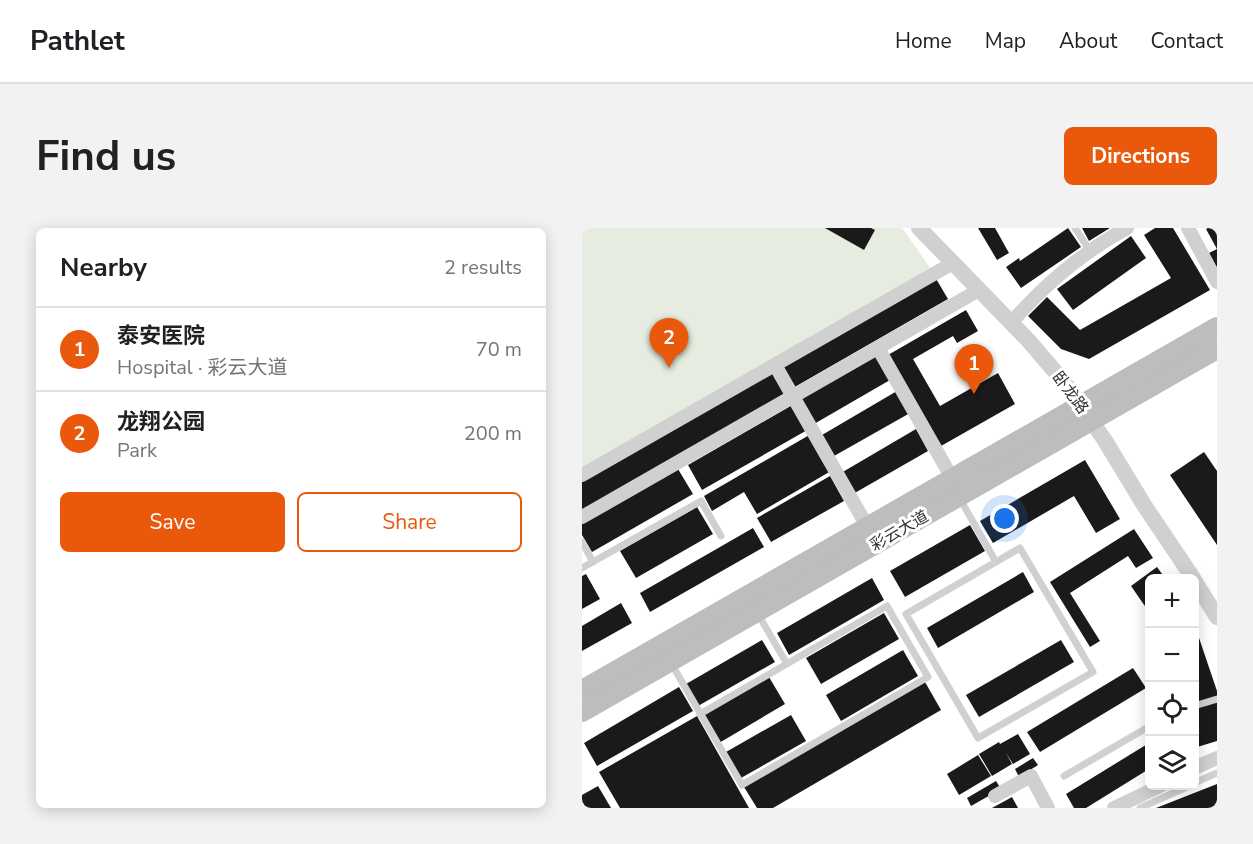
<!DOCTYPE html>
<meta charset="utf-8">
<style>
body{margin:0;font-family:"Nunito Sans","Noto Sans SC",sans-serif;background:#f2f2f2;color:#202124}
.controls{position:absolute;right:18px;bottom:18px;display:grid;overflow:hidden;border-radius:9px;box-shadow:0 3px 15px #0003}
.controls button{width:54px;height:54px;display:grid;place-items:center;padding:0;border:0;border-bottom:2px solid #e0e0e0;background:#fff;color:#202124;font:30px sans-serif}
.you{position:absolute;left:423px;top:291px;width:21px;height:21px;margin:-15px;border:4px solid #fff;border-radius:50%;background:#1a73e8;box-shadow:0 0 0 9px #1a73e833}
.badge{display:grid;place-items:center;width:39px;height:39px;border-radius:50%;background:#ea580c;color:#fff;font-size:20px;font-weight:700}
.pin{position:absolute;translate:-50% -50px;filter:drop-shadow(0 2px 3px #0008)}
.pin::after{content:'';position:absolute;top:32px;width:21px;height:18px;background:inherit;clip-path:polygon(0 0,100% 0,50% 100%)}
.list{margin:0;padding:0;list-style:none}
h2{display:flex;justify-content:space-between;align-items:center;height:78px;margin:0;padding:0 24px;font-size:26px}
h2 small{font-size:20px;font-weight:400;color:#757577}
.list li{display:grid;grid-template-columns:39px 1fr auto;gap:18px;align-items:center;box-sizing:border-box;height:84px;padding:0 24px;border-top:2px solid #e0e0e0}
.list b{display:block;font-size:22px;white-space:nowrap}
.list p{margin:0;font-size:20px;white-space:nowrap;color:#757577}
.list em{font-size:20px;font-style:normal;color:#757577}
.actions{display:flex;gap:12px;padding:18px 24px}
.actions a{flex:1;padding:14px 0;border:2px solid #ea580c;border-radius:9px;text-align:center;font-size:21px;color:#ea580c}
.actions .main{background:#ea580c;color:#fff}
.icon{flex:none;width:33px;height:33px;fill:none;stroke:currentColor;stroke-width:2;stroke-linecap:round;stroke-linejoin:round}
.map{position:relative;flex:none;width:635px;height:580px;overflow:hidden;border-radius:9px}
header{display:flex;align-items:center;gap:36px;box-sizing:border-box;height:84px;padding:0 30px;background:#fff;border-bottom:2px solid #e0e0e0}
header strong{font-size:28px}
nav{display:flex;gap:33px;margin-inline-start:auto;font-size:21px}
.intro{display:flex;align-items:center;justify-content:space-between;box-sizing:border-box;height:144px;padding:0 36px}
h1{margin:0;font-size:42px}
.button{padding:15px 27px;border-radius:9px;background:#ea580c;color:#fff;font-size:21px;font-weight:700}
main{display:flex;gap:36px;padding:0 36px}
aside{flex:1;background:#fff;border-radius:9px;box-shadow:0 3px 15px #0003}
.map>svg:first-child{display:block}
.green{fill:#e6ecdf}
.building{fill:#1a1a1a}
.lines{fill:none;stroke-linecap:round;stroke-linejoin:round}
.service{stroke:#d0d0d0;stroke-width:7}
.minor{stroke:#d0d0d0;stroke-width:14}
.tertiary{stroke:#d0d0d0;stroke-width:16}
.secondary{stroke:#bdbdbd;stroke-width:20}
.labels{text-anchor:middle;stroke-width:6;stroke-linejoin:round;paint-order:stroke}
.street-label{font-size:16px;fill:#333;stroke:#fff}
</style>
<header>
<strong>Pathlet</strong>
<nav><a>Home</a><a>Map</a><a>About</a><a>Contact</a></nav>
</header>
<div class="intro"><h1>Find us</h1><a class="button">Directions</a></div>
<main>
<aside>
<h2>Nearby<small>2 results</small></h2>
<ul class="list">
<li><span class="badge">1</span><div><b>泰安医院</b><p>Hospital · 彩云大道</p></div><em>70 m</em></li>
<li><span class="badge">2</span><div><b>龙翔公园</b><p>Park</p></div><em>200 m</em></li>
</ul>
<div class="actions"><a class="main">Save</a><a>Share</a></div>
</aside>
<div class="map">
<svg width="635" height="580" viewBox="0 0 635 580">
<rect width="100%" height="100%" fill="#fff"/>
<path class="green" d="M0,0H320L349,41L0,239Z"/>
<g class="building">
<path d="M243,0H289L293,2L282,22Z"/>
<path d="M396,0H413L427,25L415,32Z"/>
<path d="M486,0L499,19L439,60L424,39L437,30L438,33Z"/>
<path d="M500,0H528L507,13Z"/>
<path d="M573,0H591L628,62L507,131L479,121L446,88L465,69L498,102L589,50L562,7Z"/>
<path d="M626,0H635V21L624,1Z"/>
<path d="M549,8L564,30L491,82L475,61Z"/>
<path d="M635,21V44L625,26Z"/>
<path d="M353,49L366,71L211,160L198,138Z"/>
<path d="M384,82L396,103L375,115L371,108L331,131L358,178L416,145L433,176L359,218L306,127Z"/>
<path d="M294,127L308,152L232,196L218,171Z"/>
<path d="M189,143L202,166L0,282V252Z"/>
<path d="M315,163L328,185L252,228L240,207Z"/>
<path d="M212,176L227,201L120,262L106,237Z"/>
<path d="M334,201L346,223L271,266L259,245Z"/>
<path d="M229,206L249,243L175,286L162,264L130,283L122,268Z"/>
<path d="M622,224L635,243V317L588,247Z"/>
<path d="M503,232L538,291L514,305L492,268L411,315L398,293Z"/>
<path d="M96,241L111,266L10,324L0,307V296Z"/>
<path d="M248,248L262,273L189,314L175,290Z"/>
<path d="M115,279L131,306L54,350L38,323Z"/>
<path d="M388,297L403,323L323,369L308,343Z"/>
<path d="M171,300L182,319L68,384L58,365Z"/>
<path d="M552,301L571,330L554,340L546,328L488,365L518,413L508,419L468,354Z"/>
<path d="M575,339L583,350L567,351V384L549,358Z"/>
<path d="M441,344L452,364L356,420L345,400Z"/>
<path d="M4,346L18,371L0,381V348Z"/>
<path d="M290,350L302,372L207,427L195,405Z"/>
<path d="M39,375L50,395L0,423V398Z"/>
<path d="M302,385L317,411L239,456L224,430Z"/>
<path d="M615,404L635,463V513L612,520V496L616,495L612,484V405Z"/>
<path d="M180,412L193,434L116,478L104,456Z"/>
<path d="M479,412L492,434L397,489L384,467Z"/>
<path d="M321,422L336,448L259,493L244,467Z"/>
<path d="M551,440L564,460L458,524L445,504Z"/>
<path d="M187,449L203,476L137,515L122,487Z"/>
<path d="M343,454L359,482L191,580H175L162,559Z"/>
<path d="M97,459L111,483L15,538L2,515Z"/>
<path d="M209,487L224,513L159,550L144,524Z"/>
<path d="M115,488L167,580H38L17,544Z"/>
<path d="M436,506L448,526L431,536L424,525L430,536L410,548L397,526L417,514L418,516Z"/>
<path d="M567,515V541L504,580H492L484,566Z"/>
<path d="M396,527L409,548L377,567L365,546Z"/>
<path d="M451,530L456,537L437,549L433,541Z"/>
<path d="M414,553L419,561L389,578L385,570Z"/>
<path d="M635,556V580H574Z"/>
<path d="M16,558L29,580H0V567Z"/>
<path d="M430,569L436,580H410Z"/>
</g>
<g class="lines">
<g class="service">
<path d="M493,0L508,23"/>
<path d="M378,271L414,334"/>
<path d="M0,314L11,334"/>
<path d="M438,320L511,444L396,510L324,386Z"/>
<path d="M0,340L119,273L139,308"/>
<path d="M176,386L205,436"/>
<path d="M89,435L160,557L346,449L305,378L118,486"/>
<path d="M612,478L635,471"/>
<path d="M482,548L568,498"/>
<path d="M612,555L635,545"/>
<path d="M558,580L607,558"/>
</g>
<g class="minor">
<path d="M606,0L635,54"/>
<path d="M429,95C462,57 501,24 545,0"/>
<path d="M296,120L370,250"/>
<path d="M193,137L285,298"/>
<path d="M0,247L371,35"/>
<path d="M0,289L397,62"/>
<path d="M612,540L635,530"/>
<path d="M413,568L449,548L466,580"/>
<path d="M532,580L578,558"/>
</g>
<g class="tertiary">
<path d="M337,0L446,112L482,154L522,211L562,277L611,350"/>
<path d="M612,352L635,389"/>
</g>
<g class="secondary">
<path d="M0,462L635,99"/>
<path d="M0,484L635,121"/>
</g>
</g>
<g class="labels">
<g class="street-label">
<text transform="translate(489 164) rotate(53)" y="6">卧龙路</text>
<text transform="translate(317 302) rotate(-30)" y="6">彩云大道</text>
</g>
</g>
</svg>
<div class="controls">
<button>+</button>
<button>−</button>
<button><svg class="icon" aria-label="locate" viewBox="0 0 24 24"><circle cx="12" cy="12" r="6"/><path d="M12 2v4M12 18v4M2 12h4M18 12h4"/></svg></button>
<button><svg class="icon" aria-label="layers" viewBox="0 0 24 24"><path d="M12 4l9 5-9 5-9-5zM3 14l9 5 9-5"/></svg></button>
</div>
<div class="you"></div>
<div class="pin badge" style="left:392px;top:166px">1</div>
<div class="pin badge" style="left:87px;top:140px">2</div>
</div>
</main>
